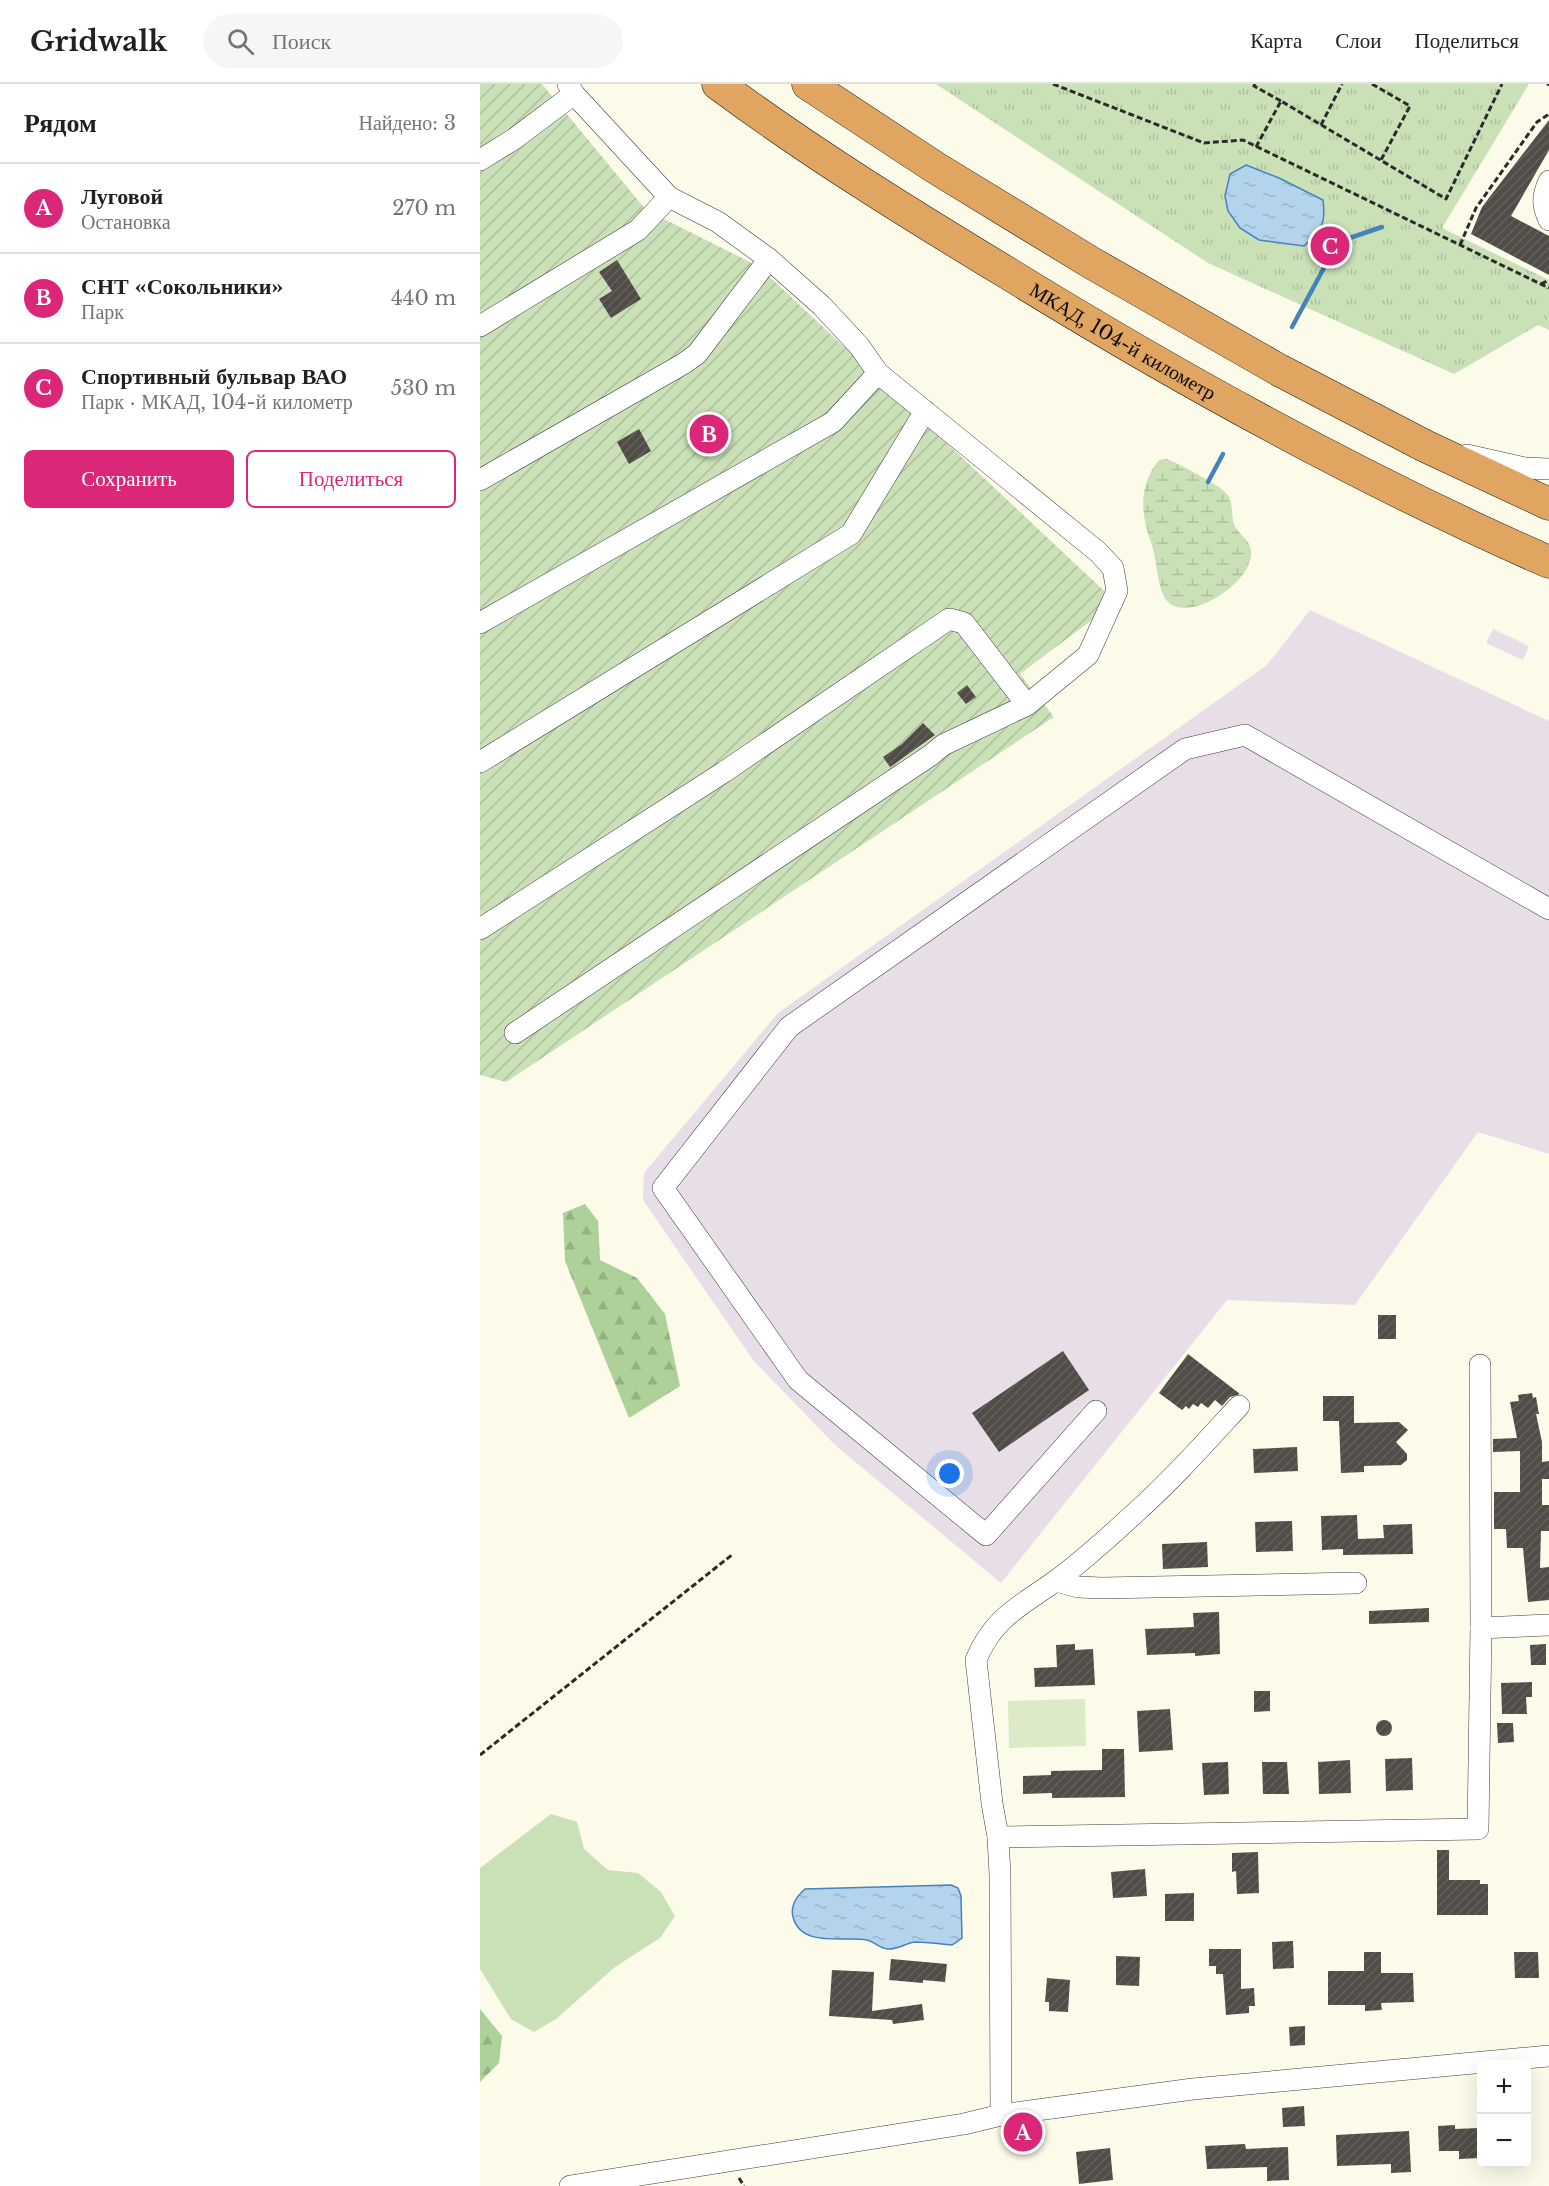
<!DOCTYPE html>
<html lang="ru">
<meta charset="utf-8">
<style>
body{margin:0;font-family:"Libre Baskerville",serif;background:#f6f6f6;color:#202124}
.controls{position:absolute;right:18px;bottom:18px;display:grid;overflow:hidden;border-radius:9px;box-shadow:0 6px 24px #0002}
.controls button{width:54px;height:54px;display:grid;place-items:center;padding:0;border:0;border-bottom:2px solid #e0e0e0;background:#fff;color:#202124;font:30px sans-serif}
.you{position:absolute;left:470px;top:1390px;width:21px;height:21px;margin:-15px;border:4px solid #fff;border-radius:50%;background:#1a73e8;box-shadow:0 0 0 9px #1a73e833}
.badge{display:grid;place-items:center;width:39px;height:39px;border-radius:50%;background:#db2777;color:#fff;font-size:20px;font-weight:700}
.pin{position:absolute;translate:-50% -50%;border:3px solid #fff;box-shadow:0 2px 6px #0006}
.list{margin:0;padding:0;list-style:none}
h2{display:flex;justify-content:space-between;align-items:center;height:78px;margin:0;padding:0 24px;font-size:26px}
h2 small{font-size:20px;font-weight:400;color:#757577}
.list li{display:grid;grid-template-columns:39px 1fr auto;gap:18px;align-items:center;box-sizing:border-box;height:90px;padding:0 24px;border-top:2px solid #e0e0e0}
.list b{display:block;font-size:22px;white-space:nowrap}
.list p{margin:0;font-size:20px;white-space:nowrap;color:#757577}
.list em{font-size:20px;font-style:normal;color:#757577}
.actions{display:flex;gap:12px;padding:18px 24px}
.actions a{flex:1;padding:14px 0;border:2px solid #db2777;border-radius:9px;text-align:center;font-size:21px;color:#db2777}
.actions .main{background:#db2777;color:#fff}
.icon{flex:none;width:33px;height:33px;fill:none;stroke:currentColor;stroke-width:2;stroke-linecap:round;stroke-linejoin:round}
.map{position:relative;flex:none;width:1069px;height:2102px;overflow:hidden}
header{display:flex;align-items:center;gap:36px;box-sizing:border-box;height:84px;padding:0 30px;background:#fff;border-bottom:2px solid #e0e0e0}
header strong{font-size:28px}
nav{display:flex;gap:33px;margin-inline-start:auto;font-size:21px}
.search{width:420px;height:54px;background:#f6f6f6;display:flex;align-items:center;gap:15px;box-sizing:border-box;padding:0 21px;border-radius:33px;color:#757577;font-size:22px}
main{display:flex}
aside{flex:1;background:#fff}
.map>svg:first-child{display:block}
.industrial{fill:#e7dee8}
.grass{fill:#cae1b8}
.forest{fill:url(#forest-firs)}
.wetland{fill:url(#wetland-marsh)}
.park{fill:url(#park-tufts)}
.garden{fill:url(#garden-furrows)}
.pitch{fill:#dceac8}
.water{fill:url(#water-ripples);stroke:#4583ba;stroke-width:1.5}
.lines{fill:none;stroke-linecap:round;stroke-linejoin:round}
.stream{stroke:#4583ba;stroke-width:4.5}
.building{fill:url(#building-hatch)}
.minor-casing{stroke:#3c3c3c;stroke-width:22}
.highway-casing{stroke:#1a1a1a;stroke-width:33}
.path{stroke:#2b2b2b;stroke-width:3;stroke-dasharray:6 3;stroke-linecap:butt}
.minor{stroke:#fff;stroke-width:21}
.highway{stroke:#e1a562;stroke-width:32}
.labels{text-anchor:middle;stroke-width:6;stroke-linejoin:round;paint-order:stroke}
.street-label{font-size:20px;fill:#090909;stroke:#fff}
</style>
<header>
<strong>Gridwalk</strong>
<div class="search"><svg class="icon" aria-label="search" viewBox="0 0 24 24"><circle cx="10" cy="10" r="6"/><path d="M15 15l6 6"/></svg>Поиск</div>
<nav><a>Карта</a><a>Слои</a><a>Поделиться</a></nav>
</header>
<main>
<aside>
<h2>Рядом<small>Найдено: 3</small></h2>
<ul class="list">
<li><span class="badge">A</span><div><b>Луговой</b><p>Остановка</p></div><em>270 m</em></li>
<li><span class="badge">B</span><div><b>СНТ «Сокольники»</b><p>Парк</p></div><em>440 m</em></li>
<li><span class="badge">C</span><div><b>Спортивный бульвар ВАО</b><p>Парк · МКАД, 104-й километр</p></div><em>530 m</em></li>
</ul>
<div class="actions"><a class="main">Сохранить</a><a>Поделиться</a></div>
</aside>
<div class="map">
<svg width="1069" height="2102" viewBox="0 0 1069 2102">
<defs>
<pattern id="forest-firs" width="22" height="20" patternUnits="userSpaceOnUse" patternTransform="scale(1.5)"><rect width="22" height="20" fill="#aed099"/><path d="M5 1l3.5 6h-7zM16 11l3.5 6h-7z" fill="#94b182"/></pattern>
<pattern id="wetland-marsh" width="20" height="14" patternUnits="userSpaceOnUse" patternTransform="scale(1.5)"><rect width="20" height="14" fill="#cae1b8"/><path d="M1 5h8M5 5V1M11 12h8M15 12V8" fill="none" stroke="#acc09d"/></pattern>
<pattern id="park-tufts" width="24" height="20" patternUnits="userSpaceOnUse" patternTransform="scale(1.5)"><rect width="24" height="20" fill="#cae1b8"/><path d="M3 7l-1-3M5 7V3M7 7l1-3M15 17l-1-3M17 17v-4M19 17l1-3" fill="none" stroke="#acc09d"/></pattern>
<pattern id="garden-furrows" width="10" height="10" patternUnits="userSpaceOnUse" patternTransform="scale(1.5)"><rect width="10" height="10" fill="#cae1b8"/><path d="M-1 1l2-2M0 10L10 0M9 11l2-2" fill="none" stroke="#acc09d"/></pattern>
<pattern id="water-ripples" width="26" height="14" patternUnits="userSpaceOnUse" patternTransform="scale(1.5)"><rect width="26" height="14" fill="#b4d4ed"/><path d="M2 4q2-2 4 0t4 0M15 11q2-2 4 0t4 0" fill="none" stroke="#99b5ca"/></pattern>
<pattern id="building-hatch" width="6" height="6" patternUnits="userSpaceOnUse" patternTransform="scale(1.5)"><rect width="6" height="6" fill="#504c47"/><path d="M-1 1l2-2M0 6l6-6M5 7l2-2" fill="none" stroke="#64615d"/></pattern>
</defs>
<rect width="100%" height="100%" fill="#fcfae9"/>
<g class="industrial">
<path d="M830,526L1069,637V1070L998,1048L875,1221L747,1216L521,1499L355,1361L273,1276L163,1116L164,1089L298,929L787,581Z"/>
<path d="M1013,545L1049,562L1043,576L1006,559Z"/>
</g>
<path class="grass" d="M71,1730L97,1738L104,1765L128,1786L158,1789L181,1808L195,1832L180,1854L135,1883L76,1935L54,1948L31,1935L0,1885V1784Z"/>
<g class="forest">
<path d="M105,1120L118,1137L120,1176L157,1194L185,1230L200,1302L149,1334L85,1177L83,1129Z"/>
<path d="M0,1925L22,1952L19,1979L0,1998Z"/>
</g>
<path class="wetland" d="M687,375C699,380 745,403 749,413C753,421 751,431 754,440C757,450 769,454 771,466C776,496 711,540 688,518C677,508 677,474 671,458C660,429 659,400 679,376Z"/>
<path class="park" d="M456,0H1049L962,144L1069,196V246L1058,241L974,290L728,179Z"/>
<path class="garden" d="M0,0H62L166,126L278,182L636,518L540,590L574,633L26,998L0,991Z"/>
<path class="pitch" d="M605,1615L606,1662L529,1664L528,1617Z"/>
<g class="water">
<path d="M766,81L799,94L843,116C846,139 842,146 824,162L779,156L760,144L748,127L745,112L750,90Z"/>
<path d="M471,1801L478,1804L481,1812L482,1854L472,1861C460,1860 447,1858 435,1858C426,1859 417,1866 408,1865C400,1865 395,1858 387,1856C363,1852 321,1864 313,1833C310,1821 317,1812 325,1805Z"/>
</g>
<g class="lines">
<g class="stream">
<path d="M812,243L858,158L902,143"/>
<path d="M728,398L743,370"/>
</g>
</g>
<g class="building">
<path d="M1069,36V66L1031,132L1069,152V191L991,150L1002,123Z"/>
<path d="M137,176L161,215L131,234L119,215L132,207L119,188Z"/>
<path d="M159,345L171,367L149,380L137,358Z"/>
<path d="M487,601L496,613L486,620L477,609Z"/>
<path d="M443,639L455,651L410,683L403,673L422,660Z"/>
<rect x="898" y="1231" width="18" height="24"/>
<path d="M583,1267L609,1306L519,1368L492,1329Z"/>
<path d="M708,1270L760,1310L750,1313L742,1322L735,1316L728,1324L721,1319L718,1323L713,1320L709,1325L706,1322L702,1326L679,1309Z"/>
<path d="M1052,1309L1053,1314L1056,1313L1059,1330H1056L1062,1358V1378L1069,1377V1395H1062V1421H1069V1447H1061L1060,1484L1069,1483V1516L1048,1518L1043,1464H1027L1026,1445H1014V1408H1040V1367L1013,1368V1355L1037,1354L1030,1318L1039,1317L1038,1311Z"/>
<path d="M843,1312H874V1339L919,1338L928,1346L916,1358L927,1370V1376L921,1381L884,1382V1388L861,1389L859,1337H843Z"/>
<path d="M817,1363L818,1387L774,1389L773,1365Z"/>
<path d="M877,1431L878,1455L904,1454L903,1441L932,1440L933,1470L863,1471V1465L842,1466L841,1432Z"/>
<path d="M812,1437L813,1467L776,1468L775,1438Z"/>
<path d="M727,1458L728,1483L683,1485L682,1460Z"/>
<path d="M949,1524V1538L889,1540V1527Z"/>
<path d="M739,1528L740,1570L715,1572V1569L667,1571L665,1545L714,1543L713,1529Z"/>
<path d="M595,1560V1566L613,1565L615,1601L555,1603L554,1584L577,1583L576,1561Z"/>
<path d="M1066,1560V1581H1051L1050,1561Z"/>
<path d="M1052,1598V1613H1046L1047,1630H1022L1021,1599Z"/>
<path d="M774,1607H790V1627L774,1628Z"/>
<path d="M690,1625L693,1666L659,1668L657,1627Z"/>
<circle cx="904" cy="1644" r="8"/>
<path d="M1017,1639H1033L1034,1658L1018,1659Z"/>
<path d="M622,1665H644L645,1713L572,1714V1709L543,1710V1692L571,1691V1687L622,1686Z"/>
<path d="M932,1674L933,1706L906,1707L905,1675Z"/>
<path d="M870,1676L871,1709L839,1710L838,1678Z"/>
<path d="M748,1678L749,1710L724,1711L722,1679Z"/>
<path d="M782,1678H807L809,1710H783Z"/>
<path d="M957,1766H969V1796H1000V1800H1008V1831H957Z"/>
<path d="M778,1768L779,1809L757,1810L756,1787L752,1788V1769Z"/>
<path d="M665,1785L667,1812L633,1814L631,1788Z"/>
<path d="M714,1809V1837H685V1810Z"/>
<path d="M813,1857L814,1884L793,1885L792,1858Z"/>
<path d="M729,1865H761V1905L774,1904L775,1922H769V1929L746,1931L743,1890H736V1882H729Z"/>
<path d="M884,1868H901V1889H933L934,1918L901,1919L902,1926L885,1927V1921H848V1887H884Z"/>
<path d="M1034,1868H1058L1059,1894H1035Z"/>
<path d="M636,1872L660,1873L659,1902L636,1901Z"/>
<path d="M411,1875L467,1880L465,1898L443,1896V1899L409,1896Z"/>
<path d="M352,1886L394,1888L392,1927L442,1920L444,1936L413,1940L412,1936L349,1932Z"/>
<path d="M567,1894L590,1896L588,1928L569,1927V1918H565Z"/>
<path d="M825,1942V1961L810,1962L809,1943Z"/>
<path d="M824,2022L825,2042L803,2043L802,2024Z"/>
<path d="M975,2041V2045L999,2044L1000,2074L979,2075V2067H959L958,2042Z"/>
<path d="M929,2047L931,2088L911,2089V2080L857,2082L856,2051Z"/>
<path d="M765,2060L766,2065L808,2063L809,2096L787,2097V2083L727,2085L725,2062Z"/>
<path d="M630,2064L633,2096L599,2100L596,2068Z"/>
</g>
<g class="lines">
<defs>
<g id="minor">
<path d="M0,76L34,55L94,10"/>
<path d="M1069,97C1062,113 1062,121 1069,136"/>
<path d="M0,242L158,146L189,113"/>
<path d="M987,371L1045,384L1069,385"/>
<path d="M0,396L203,280L217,270L289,175"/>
<path d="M0,539L353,338L398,289"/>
<path d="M0,678L371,450L445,327"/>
<path d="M0,845L244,688L469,535L484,539L547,621"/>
<path d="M35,949L451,671L463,661L547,621L608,571L637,507L633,484L618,468L398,289L380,263L342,222L289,175L238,138L189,113L94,10L88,0"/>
<path d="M616,1327L506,1451L318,1296L183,1104L309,943L705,665L765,651L1069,825"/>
<path d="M576,1497L598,1503L622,1504L876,1499"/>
<path d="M1001,1544L1069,1541"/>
<path d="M518,1753L998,1745L1001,1544L1000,1281"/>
<path d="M521,2031L520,1791L518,1753L512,1719L496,1576C513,1534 539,1523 574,1498C602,1478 629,1453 654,1430C692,1396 725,1359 759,1322"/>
<path d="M90,2102L484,2040L521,2031L713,2005L1069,1972"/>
</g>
<g id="highway">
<path id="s1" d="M238,0C331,69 430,130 529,190C703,297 882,396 1069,478"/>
<path d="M328,0L456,84L610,178L799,286L945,362L1069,420"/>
</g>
</defs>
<use href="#minor" class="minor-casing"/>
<use href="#highway" class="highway-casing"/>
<g class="path">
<path d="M573,0L724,59L763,56L1069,204"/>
<path d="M775,0L774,2L801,17"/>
<path d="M892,0L930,22L901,76"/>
<path d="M1067,0L1069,1"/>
<path d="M841,41L862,0"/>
<path d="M776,63L801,17L966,115L1022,0"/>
<path d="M980,161L996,124L1057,38L1069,30"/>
<path d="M1061,200L1069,196"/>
<path d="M0,1671L253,1470"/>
<path d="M259,2094L264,2102"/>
</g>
<use href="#minor" class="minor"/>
<use href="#highway" class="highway"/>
</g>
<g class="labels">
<g class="street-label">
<text dy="7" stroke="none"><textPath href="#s1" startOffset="480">МКАД, 104-й километр</textPath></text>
</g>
</g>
</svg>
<div class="controls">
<button>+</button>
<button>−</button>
</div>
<div class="you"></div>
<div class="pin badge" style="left:543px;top:2048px">A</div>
<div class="pin badge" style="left:229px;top:350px">B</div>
<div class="pin badge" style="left:850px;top:162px">C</div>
</div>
</main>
